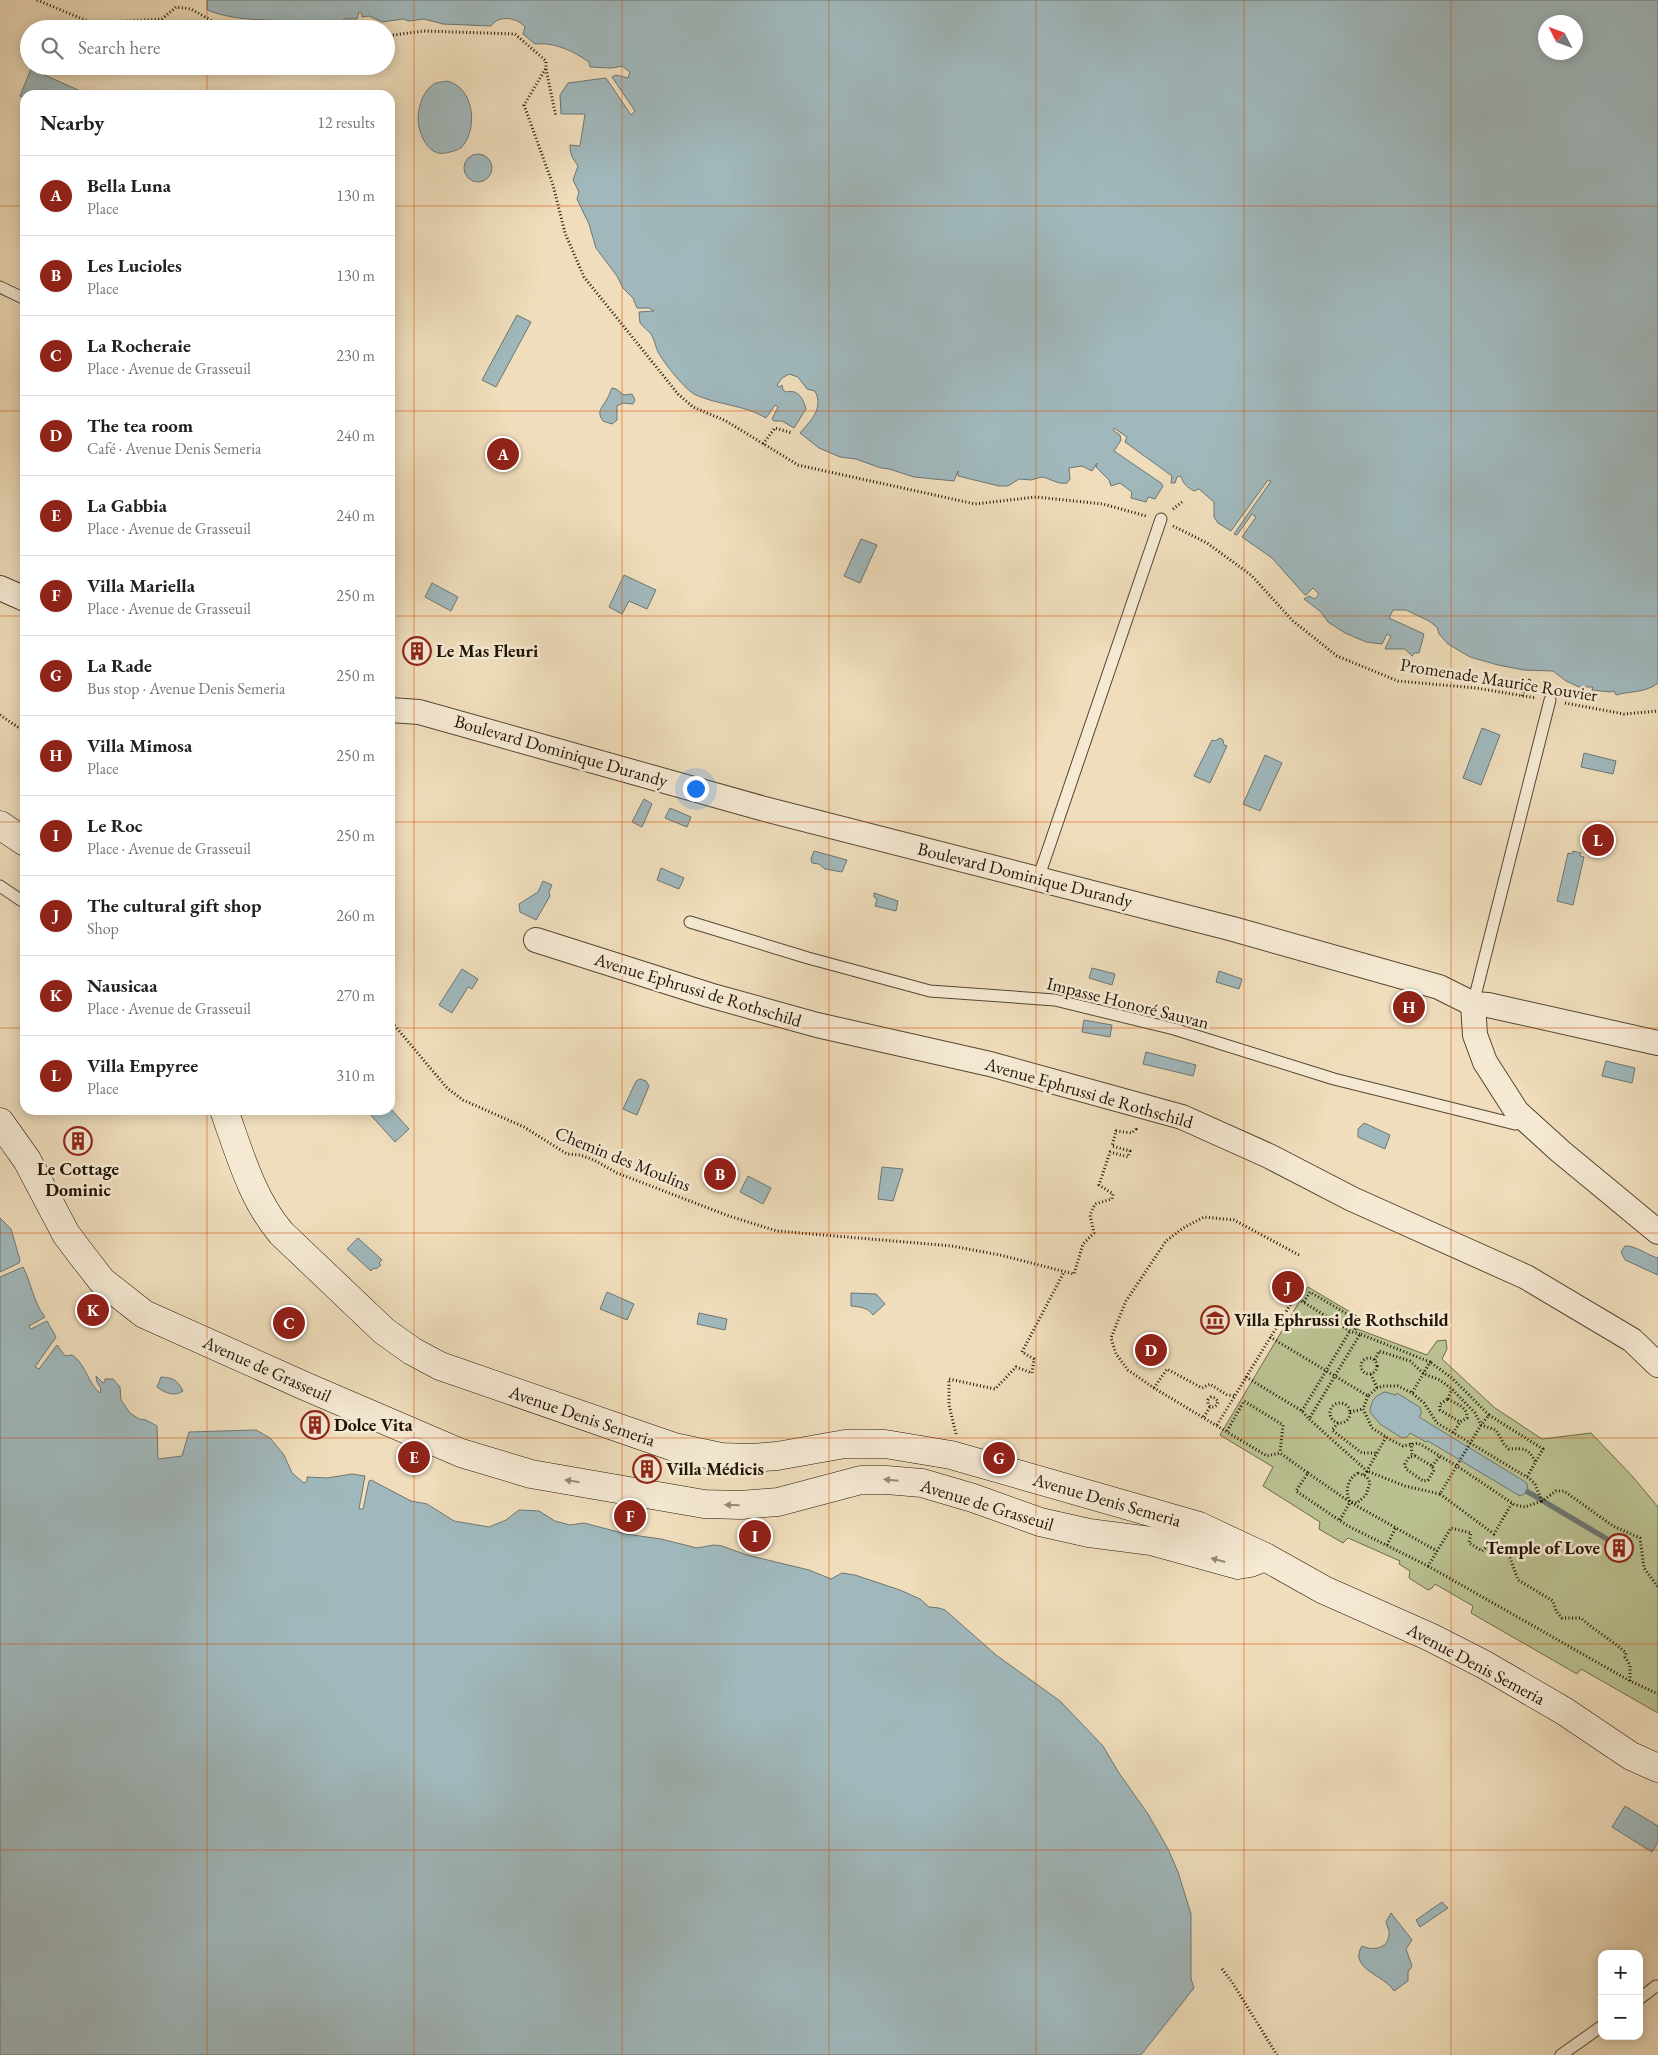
<!DOCTYPE html>
<meta charset="utf-8">
<style>
body{margin:0;font-family:"EB Garamond",serif;background:#f2f2f2;color:#222}
.controls{position:absolute;right:15px;bottom:15px;display:grid;overflow:hidden;border-radius:10px;box-shadow:0 2px 12px #0003}
.controls button{width:45px;height:45px;display:grid;place-items:center;padding:0;border:0;border-bottom:1px solid #e0e0e0;background:#fff;color:#222;font:25px sans-serif}
.compass{position:absolute;left:1538px;top:15px;width:45px;height:45px;border-radius:50%;background:#fff;box-shadow:0 2px 12px #0003;rotate:312deg}
.you{position:absolute;left:695px;top:788px;width:18px;height:18px;margin:-12px;border:4px solid #fff;border-radius:50%;background:#1a73e8;box-shadow:0 0 0 8px #1a73e833}
.badge{display:grid;place-items:center;width:32px;height:32px;border-radius:50%;background:#8f2418;color:#fff;font-size:16px;font-weight:700}
.pin{position:absolute;translate:-50% -50%;border:2px solid #fff;box-shadow:0 1px 5px #0006}
.list{margin:0;padding:0;list-style:none}
h2{display:flex;justify-content:space-between;align-items:center;height:65px;margin:0;padding:0 20px;font-size:21px}
h2 small{font-size:16px;font-weight:400;color:#767676}
.list li{display:grid;grid-template-columns:32px 1fr auto;gap:15px;align-items:center;box-sizing:border-box;height:80px;padding:0 20px;border-top:1px solid #e0e0e0}
.list b{display:block;font-size:19px;white-space:nowrap}
.list p{margin:0;font-size:16px;white-space:nowrap;color:#767676}
.list em{font-size:16px;font-style:normal;color:#767676}
.icon{flex:none;width:28px;height:28px;fill:none;stroke:currentColor;stroke-width:2;stroke-linecap:round;stroke-linejoin:round}
.map{position:relative;flex:none;width:1658px;height:2055px;overflow:hidden}
.search{position:absolute;background:#fff;box-shadow:0 2px 12px #0003;left:20px;top:20px;width:375px;height:55px;display:flex;align-items:center;gap:12px;box-sizing:border-box;padding:0 18px;border-radius:28px;color:#767676;font-size:19px}
.panel{position:absolute;background:#fff;box-shadow:0 2px 12px #0003;left:20px;top:90px;width:375px;height:1025px;border-radius:15px}
.map>svg:first-child{display:block}
.green{fill:#bac090;stroke:#6d6a4a}
.water{fill:#a0b8bc;stroke:#6d7673;fill-rule:evenodd}
.lines{fill:none;stroke-linecap:round;stroke-linejoin:round}
.stream{stroke:#6d7673;stroke-width:5.5}
.lane-casing{stroke:#544632;stroke-width:13}
.street-casing{stroke:#544632;stroke-width:26}
.secondary-casing{stroke:#201405;stroke-width:29}
.path{stroke:#201405;stroke-width:3;stroke-dasharray:1 2.5;stroke-linecap:butt}
.lane{stroke:#f5e9d3;stroke-width:11}
.street{stroke:#f5e9d3;stroke-width:24}
.secondary{stroke:#f5e9d3;stroke-width:28}
.oneway{fill:#958976}
.grid{fill:none;stroke:#d4520b;stroke-width:1;stroke-opacity:0.55}
.labels{text-anchor:middle;stroke-width:5;stroke-linejoin:round;paint-order:stroke}
.poi-label{font-size:18px;font-weight:bold;fill:#201405;stroke:#f5e9d3;text-anchor:start}
.street-label{font-size:18px;fill:#201405;stroke:#f5e9d3}
</style>
<div class="map">
<svg width="1658" height="2055" viewBox="0 0 1658 2055">
<rect width="100%" height="100%" fill="#efddbb"/>
<filter id="stains"><feTurbulence type="fractalNoise" baseFrequency=".004" numOctaves="4"/><feColorMatrix values="0 0 0 0 .2 0 0 0 0 .09 0 0 0 0 .02 0 0 0 .5 -.17"/></filter>
<radialGradient id="worn" r=".72"><stop offset=".6" stop-color="#630" stop-opacity="0"/><stop offset="1" stop-color="#630" stop-opacity=".3"/></radialGradient>
<path class="green" d="M1308,1287L1362,1319L1357,1329L1427,1355L1437,1341L1446,1340L1447,1349L1442,1359L1495,1408L1542,1439L1591,1433L1633,1477L1658,1507V1713L1581,1669L1577,1674L1471,1613L1473,1606L1435,1584L1432,1588L1428,1590L1409,1578L1410,1571L1399,1564L1400,1561L1348,1538L1343,1543L1319,1529L1320,1522L1263,1486L1273,1467L1220,1435Z"/>
<g class="water">
<path d="M207,0H1658V683C1646,693 1629,691 1616,695L1614,691L1610,692L1592,690L1593,687H1579L1566,681L1553,671L1524,670L1498,665L1470,657L1448,644L1439,634L1437,627L1429,621L1406,610H1393L1389,618L1424,634L1419,653H1414L1412,656L1405,649H1385L1391,636L1387,634L1382,644L1366,642L1345,633L1328,622L1320,611L1304,599L1309,596L1315,599L1319,594L1313,588L1306,595L1304,594L1272,558L1242,537L1256,517L1252,514L1237,535L1234,534L1271,481L1268,480L1231,531L1218,523L1214,517V502L1199,489L1194,491C1187,487 1183,484 1181,476L1177,477L1175,483H1171L1172,476L1125,442L1127,437L1114,428L1113,430L1120,435L1121,440L1114,451L1161,483L1163,486L1155,499L1148,497L1146,502L1131,498L1132,492L1120,483L1111,486L1109,480L1096,467L1097,463L1092,471L1082,466L1069,468L1070,479L1067,483C1057,485 1051,478 1041,477L1031,480L1019,479L1008,486H999L958,476V471L954,481L914,477L889,469L881,468L856,459L840,457L819,448L800,433C811,420 824,409 815,391L807,389L798,377L789,374L782,378L777,385L779,387L782,385L783,390L786,392C798,389 803,398 806,409L794,428L782,421H774L772,419L778,407L775,405L766,418C745,405 718,405 696,395C686,391 664,363 658,352C655,346 655,340 651,334C648,330 643,327 640,323L639,312L654,311L649,308H637L633,298L623,288L617,276L596,248L589,224L577,199L579,192L573,180L578,166C572,157 570,155 570,145L580,146L585,114H561L560,95L568,83L606,78L631,115L635,111L612,77L616,75L628,78L630,72L622,66L612,68L590,67L589,62C573,51 555,42 535,44L523,34L525,27C518,18 499,14 491,26L443,24L424,19L409,21L403,19L382,22L369,16L362,17V14L359,12L357,19H344C342,22 342,24 339,25C328,29 311,23 300,22C268,19 238,22 207,10ZM1576,22V52H1546V22Z"/>
<path d="M31,69L85,93L84,95H25V98L20,96Z"/>
<path d="M447,81C474,87 479,129 461,148C458,150 454,151 450,152C432,158 423,143 419,127C416,114 421,90 436,83C439,82 444,82 447,81Z"/>
<circle cx="478" cy="168" r="14"/>
<path d="M517,315L531,322L496,387L482,380Z"/>
<path d="M612,388L616,389L624,395L632,394L635,400L633,404L623,403L617,406V420L612,424L603,421C596,411 602,408 607,399C609,396 610,392 612,388Z"/>
<path d="M861,539L877,545L860,583L844,576Z"/>
<path d="M624,575L656,590L647,609L629,601L622,614L609,607Z"/>
<path d="M432,583L458,597L451,611L425,597Z"/>
<path d="M1482,728L1500,735L1481,785L1463,778Z"/>
<path d="M1220,738L1223,740L1224,745L1227,746L1210,783L1194,776L1212,740L1215,741Z"/>
<path d="M1584,753L1616,761L1613,774L1581,767Z"/>
<path d="M1265,755L1282,763L1260,811L1243,804Z"/>
<path d="M644,799L652,804L642,827L632,822Z"/>
<path d="M670,808L691,817L687,827L665,818Z"/>
<path d="M814,851L847,860L842,872L825,869L819,864L812,863L811,859Z"/>
<path d="M1573,851L1581,853L1580,856L1584,857L1573,905L1557,901L1568,853L1572,854Z"/>
<path d="M661,868L684,878L679,889L657,880Z"/>
<path d="M543,881L552,885L549,892L550,896L536,920L520,912L519,904L538,892Z"/>
<path d="M874,893L898,901L896,911L875,906L877,899L874,897Z"/>
<path d="M1092,968L1115,974L1112,985L1089,978Z"/>
<path d="M462,969L478,979L472,989L468,987L452,1013L439,1005Z"/>
<path d="M1219,971L1242,979L1239,989L1216,982Z"/>
<path d="M1084,1020L1112,1025L1110,1037L1082,1032Z"/>
<path d="M1146,1052L1196,1065L1193,1076L1143,1064Z"/>
<path d="M1606,1061L1635,1068L1632,1083L1602,1076Z"/>
<path d="M640,1079L646,1081L649,1086L637,1115L623,1109L636,1081Z"/>
<path d="M390,1108L409,1129L395,1142L369,1113L372,1110H390Z"/>
<path d="M1364,1123L1390,1135L1385,1149L1358,1137V1129Z"/>
<path d="M882,1167L903,1169L893,1201L878,1199Z"/>
<path d="M748,1176L771,1188L763,1204L740,1192Z"/>
<path d="M0,1218L11,1229L20,1260L19,1263L0,1272Z"/>
<path d="M358,1238L382,1260L379,1263L381,1265L376,1269L374,1268L371,1271L347,1249Z"/>
<path d="M1625,1246C1635,1245 1649,1256 1658,1258V1275L1625,1260L1621,1252Z"/>
<path d="M23,1267C31,1282 34,1304 45,1317L29,1326L31,1329L47,1321L56,1337L35,1367L39,1369L57,1345L65,1356L72,1355C86,1364 87,1382 100,1393L101,1389L97,1382L96,1376L103,1383L105,1382V1379H113L120,1387L121,1400L130,1413L139,1419L146,1420L157,1426L158,1459L182,1456L189,1432L256,1430L270,1438L284,1455L292,1473L304,1483L307,1481V1477L327,1478L352,1474L365,1476L359,1509H363L369,1481L371,1480L411,1501L427,1504L454,1521L489,1527L506,1520L519,1510L539,1511L555,1521L570,1525L584,1523L626,1534L661,1539L697,1548L714,1545L722,1546L747,1555L809,1570L831,1579L842,1573L855,1575L900,1590L920,1599L929,1607L939,1608L945,1610L996,1655L1060,1701L1103,1746L1119,1773L1148,1814L1168,1849L1178,1872L1191,1914V1979L1194,1988L1141,2055H0V1277Z"/>
<path d="M607,1292L634,1304L627,1320L600,1309Z"/>
<path d="M851,1293L876,1294L885,1304L873,1315C867,1307 860,1307 851,1306Z"/>
<path d="M699,1313L727,1319L725,1330L697,1324Z"/>
<path d="M161,1377C174,1378 177,1380 183,1391C174,1397 165,1393 157,1387Z"/>
<path d="M1385,1392L1396,1395L1397,1393L1421,1408L1420,1410L1422,1412L1419,1417L1527,1483L1528,1492L1520,1496L1428,1441L1426,1442L1410,1433L1406,1438L1404,1437L1402,1438L1380,1424L1370,1412C1371,1401 1374,1396 1385,1392Z"/>
<path d="M1625,1806L1658,1826V1842L1652,1852L1612,1827Z"/>
<path d="M1442,1902L1448,1908L1420,1927L1416,1920Z"/>
<path d="M1391,1913L1412,1940L1406,1949L1412,1966L1408,1972V1981L1394,1991C1385,1975 1348,1969 1362,1946C1372,1951 1388,1949 1389,1935C1390,1932 1387,1926 1386,1922Z"/>
</g>
<g class="lines">
<path class="stream" d="M1528,1492L1612,1542"/>
<defs>
<g id="lane">
<path d="M0,287L25,299"/>
<path d="M1038,879L1161,519"/>
<path d="M0,886L22,901"/>
<path d="M690,922L808,958L930,991L1055,1000L1174,1029L1334,1079L1515,1124L1524,1121"/>
<path d="M1473,1004L1550,700"/>
<path d="M1639,1999L1656,1986"/>
<path d="M1561,2055L1602,2026"/>
</g>
<g id="street">
<path d="M0,588L25,599"/>
<path d="M390,710L419,712L761,808L1233,929L1439,987L1473,1004L1488,1005L1658,1043"/>
<path d="M536,940L709,995L817,1025L990,1064L1182,1117L1269,1156L1352,1199L1526,1277L1632,1340L1658,1365"/>
<path d="M1473,1004L1475,1035L1485,1062L1517,1112L1560,1151L1658,1232"/>
</g>
<g id="secondary">
<path d="M0,825L25,842"/>
<path d="M224,1110C239,1152 252,1199 281,1233L384,1331L412,1351L440,1366L674,1447L721,1457L751,1458L777,1456L845,1444H885L951,1455L1199,1526L1265,1557L1324,1590L1430,1637L1485,1665L1564,1711L1631,1756L1658,1768"/>
<path d="M0,1122L27,1160L66,1234L81,1254L102,1281L144,1314L307,1387L461,1453L531,1474L704,1504L741,1505L778,1502L861,1480H886L922,1483L973,1498L1040,1522L1089,1533L1151,1541L1238,1565L1250,1563L1265,1557"/>
</g>
</defs>
<use href="#lane" class="lane-casing"/>
<use href="#street" class="street-casing"/>
<use href="#secondary" class="secondary-casing"/>
<g class="path">
<path d="M37,0L92,23L162,19L176,7L191,9L226,29"/>
<path d="M386,36L424,31L515,34L546,61V68L524,105L553,185L565,233L584,277L678,394L693,407L726,421L798,465L975,504L1036,497L1103,504L1146,516"/>
<path d="M546,69L556,117"/>
<path d="M763,444L775,428L792,433"/>
<path d="M1173,509L1182,502"/>
<path d="M1173,526L1207,543L1251,575L1293,621L1337,656L1398,681L1476,688L1536,698"/>
<path d="M1522,696L1530,679"/>
<path d="M1565,703L1624,714L1658,711"/>
<path d="M0,715L25,732"/>
<path d="M390,1020L447,1088L463,1100L524,1127L567,1154L580,1155L594,1160L617,1173L729,1216L777,1231L952,1246L1000,1255L1074,1274L1083,1244L1094,1233L1090,1215L1095,1204L1112,1199L1113,1194L1099,1185L1110,1152L1128,1157L1130,1151L1112,1146L1116,1131L1132,1133L1136,1129L1134,1128"/>
<path d="M1299,1255L1234,1220L1204,1217L1183,1228L1166,1241L1126,1301L1111,1338L1116,1354L1128,1370L1154,1388L1267,1456L1280,1453L1308,1473L1296,1491L1348,1526L1428,1566L1451,1528L1471,1533L1469,1543L1482,1551L1490,1544L1509,1555L1518,1580L1553,1601L1556,1611L1562,1618H1581C1595,1631 1612,1640 1626,1653L1625,1657L1630,1665V1681L1658,1694"/>
<path d="M1304,1302L1310,1292L1359,1321L1354,1332"/>
<path d="M1270,1337L1368,1396L1377,1388L1383,1386H1398L1412,1393L1424,1403L1437,1423L1530,1479L1535,1484L1542,1501L1556,1491H1564L1613,1526L1640,1538L1644,1568L1658,1587"/>
<circle cx="1369" cy="1366" r="8"/>
<path d="M1375,1360L1379,1351L1410,1361L1424,1374L1440,1380L1452,1389L1475,1413L1481,1425L1496,1430L1504,1444L1509,1449C1525,1448 1527,1448 1536,1462"/>
<path d="M1371,1374L1377,1388"/>
<path d="M1246,1377L1302,1411L1309,1419"/>
<path d="M1154,1388L1167,1369L1202,1388L1210,1384L1227,1395L1234,1396"/>
<path d="M1368,1396L1363,1409L1372,1428L1391,1440L1403,1446L1418,1443L1457,1466L1515,1505L1525,1507L1542,1501"/>
<path d="M1448,1399C1456,1404 1468,1407 1467,1418L1460,1422L1440,1410V1404Z"/>
<path d="M1448,1399L1452,1389"/>
<circle cx="1340" cy="1413" r="10"/>
<path d="M1302,1411L1350,1331"/>
<path d="M1350,1412L1363,1409"/>
<path d="M1489,1415L1543,1449L1527,1477"/>
<path d="M1204,1417L1210,1407H1214L1217,1405L1218,1401L1215,1398L1211,1397L1208,1400V1404L1210,1407"/>
<path d="M1338,1423L1332,1430L1362,1453H1376"/>
<path d="M1217,1425L1295,1297L1350,1331L1360,1334"/>
<path d="M1227,1431L1244,1401L1283,1425L1280,1453"/>
<path d="M1453,1433L1460,1422"/>
<path d="M956,1434L949,1405V1379L995,1389L1016,1367L1032,1373L1034,1359L1022,1352L1064,1272"/>
<path d="M1386,1437L1367,1471L1309,1419L1360,1334L1430,1362L1412,1393"/>
<path d="M1411,1443L1412,1456"/>
<path d="M1415,1456L1432,1466L1434,1470L1428,1480L1423,1481L1406,1469L1405,1464L1409,1457Z"/>
<path d="M1432,1466L1440,1456"/>
<path d="M1308,1473L1350,1502L1437,1551"/>
<path d="M1358,1473L1367,1477L1370,1483L1366,1495L1357,1503L1350,1502C1345,1491 1347,1479 1358,1473Z"/>
<path d="M1364,1475L1367,1471L1405,1486L1440,1494L1481,1425L1489,1415L1452,1378L1430,1362"/>
<path d="M1440,1494L1494,1534L1512,1503"/>
<path d="M1340,1520L1350,1502"/>
<path d="M1387,1545L1396,1527"/>
<path d="M1428,1566L1630,1681"/>
<path d="M1222,1969L1232,1982L1277,2055"/>
</g>
<use href="#lane" class="lane"/>
<use href="#street" class="street"/>
<use href="#secondary" class="secondary"/>
</g>
<defs><path id="oneway-solid" d="M-6-.8H1V-3.2L6.5 0L1 3.2V.8H-6Z" transform="scale(1.25)"/></defs>
<g class="oneway">
<use href="#oneway-solid" transform="translate(891 1480) rotate(-175)"/>
<use href="#oneway-solid" transform="translate(572 1481) rotate(-171)"/>
<use href="#oneway-solid" transform="translate(732 1505) rotate(-179)"/>
<use href="#oneway-solid" transform="translate(1218 1560) rotate(-165)"/>
</g>
<path class="grid" d="M207,0V29M414,0V2055M622,0V2055M829,0V2055M1036,0V2055M1244,0V2055M1451,0V2055M207,66V95M0,206H25M390,206H1658M0,411H25M390,411H1658M0,616H25M390,616H1658M0,822H25M390,822H1658M0,1028H25M390,1028H1658M207,1110V2055M0,1233H1658M0,1438H1658M0,1644H1658M0,1850H1658"/>
<defs>
<symbol id="building-ring" viewBox="-11 -11 22 22"><circle r="9.5" fill="#f5e9d3" stroke="#8f2418" stroke-width="1.5"/><path d="M-4-6H4V6H1V3H-1V6H-4ZM-2.5-4.3h1.7v1.8h-1.7ZM.8-4.3h1.7v1.8H.8ZM-2.5-1h1.7V.8h-1.7ZM.8-1h1.7V.8H.8Z" fill="#8f2418"/></symbol>
<symbol id="museum-ring" viewBox="-11 -11 22 22"><circle r="9.5" fill="#f5e9d3" stroke="#8f2418" stroke-width="1.5"/><path d="M0-6L6-3V-2H-6V-3ZM-5-1h2V3h-2ZM-1-1h2V3h-2ZM3-1h2V3H3ZM-6 4H6V6H-6Z" fill="#8f2418"/></symbol>
</defs>
<g fill-rule="evenodd">
<use href="#building-ring" x="401" y="635" width="32" height="32"/>
<use href="#building-ring" x="62" y="1125" width="32" height="32"/>
<use href="#museum-ring" x="1199" y="1304" width="32" height="32"/>
<use href="#building-ring" x="299" y="1409" width="32" height="32"/>
<use href="#building-ring" x="631" y="1453" width="32" height="32"/>
<use href="#building-ring" x="1603" y="1532" width="32" height="32"/>
</g>
<g class="labels">
<g class="poi-label">
<text x="436" y="657">Le Mas Fleuri</text>
<text x="78" y="1175" text-anchor="middle">Le Cottage<tspan x="78" dy="21">Dominic</tspan></text>
<text x="1234" y="1326">Villa Ephrussi de Rothschild</text>
<text x="334" y="1431">Dolce Vita</text>
<text x="666" y="1475">Villa Médicis</text>
<text x="1600" y="1554" text-anchor="end">Temple of Love</text>
</g>
<g class="street-label">
<text transform="translate(1499 680) rotate(9)" y="6">Promenade Maurice Rouvier</text>
<text transform="translate(561 751) rotate(16)" y="6">Boulevard Dominique Durandy</text>
<text transform="translate(1025 875) rotate(14)" y="6">Boulevard Dominique Durandy</text>
<text transform="translate(698 990) rotate(17)" y="6">Avenue Ephrussi de Rothschild</text>
<text transform="translate(1128 1003) rotate(14)" y="6">Impasse Honoré Sauvan</text>
<text transform="translate(1089 1093) rotate(16)" y="6">Avenue Ephrussi de Rothschild</text>
<text transform="translate(623 1159) rotate(22)" y="6">Chemin des Moulins</text>
<text transform="translate(267 1369) rotate(24)" y="6">Avenue de Grasseuil</text>
<text transform="translate(582 1416) rotate(19)" y="6">Avenue Denis Semeria</text>
<text transform="translate(1107 1500) rotate(16)" y="6">Avenue Denis Semeria</text>
<text transform="translate(987 1505) rotate(17)" y="6">Avenue de Grasseuil</text>
<text transform="translate(1476 1664) rotate(28)" y="6">Avenue Denis Semeria</text>
</g>
</g>
<rect width="100%" height="100%" filter="url(#stains)"/>
<rect width="100%" height="100%" fill="url(#worn)"/>
</svg>
<div class="controls">
<button>+</button>
<button>−</button>
</div>
<svg class="compass" viewBox="-18 -18 36 36"><path d="M0-13l5 13h-10z" fill="#e53935"/><path d="M0 13l5-13h-10z" fill="#767676"/></svg>
<div class="you"></div>
<div class="pin badge" style="left:503px;top:454px">A</div>
<div class="pin badge" style="left:720px;top:1174px">B</div>
<div class="pin badge" style="left:289px;top:1323px">C</div>
<div class="pin badge" style="left:1151px;top:1350px">D</div>
<div class="pin badge" style="left:414px;top:1457px">E</div>
<div class="pin badge" style="left:630px;top:1516px">F</div>
<div class="pin badge" style="left:999px;top:1458px">G</div>
<div class="pin badge" style="left:1409px;top:1007px">H</div>
<div class="pin badge" style="left:755px;top:1536px">I</div>
<div class="pin badge" style="left:1288px;top:1287px">J</div>
<div class="pin badge" style="left:93px;top:1310px">K</div>
<div class="pin badge" style="left:1598px;top:840px">L</div>
<div class="search"><svg class="icon" aria-label="search" viewBox="0 0 24 24"><circle cx="10" cy="10" r="6"/><path d="M15 15l6 6"/></svg>Search here</div>
<section class="panel">
<h2>Nearby<small>12 results</small></h2>
<ul class="list">
<li><span class="badge">A</span><div><b>Bella Luna</b><p>Place</p></div><em>130 m</em></li>
<li><span class="badge">B</span><div><b>Les Lucioles</b><p>Place</p></div><em>130 m</em></li>
<li><span class="badge">C</span><div><b>La Rocheraie</b><p>Place · Avenue de Grasseuil</p></div><em>230 m</em></li>
<li><span class="badge">D</span><div><b>The tea room</b><p>Café · Avenue Denis Semeria</p></div><em>240 m</em></li>
<li><span class="badge">E</span><div><b>La Gabbia</b><p>Place · Avenue de Grasseuil</p></div><em>240 m</em></li>
<li><span class="badge">F</span><div><b>Villa Mariella</b><p>Place · Avenue de Grasseuil</p></div><em>250 m</em></li>
<li><span class="badge">G</span><div><b>La Rade</b><p>Bus stop · Avenue Denis Semeria</p></div><em>250 m</em></li>
<li><span class="badge">H</span><div><b>Villa Mimosa</b><p>Place</p></div><em>250 m</em></li>
<li><span class="badge">I</span><div><b>Le Roc</b><p>Place · Avenue de Grasseuil</p></div><em>250 m</em></li>
<li><span class="badge">J</span><div><b>The cultural gift shop</b><p>Shop</p></div><em>260 m</em></li>
<li><span class="badge">K</span><div><b>Nausicaa</b><p>Place · Avenue de Grasseuil</p></div><em>270 m</em></li>
<li><span class="badge">L</span><div><b>Villa Empyree</b><p>Place</p></div><em>310 m</em></li>
</ul>
</section>
</div>
